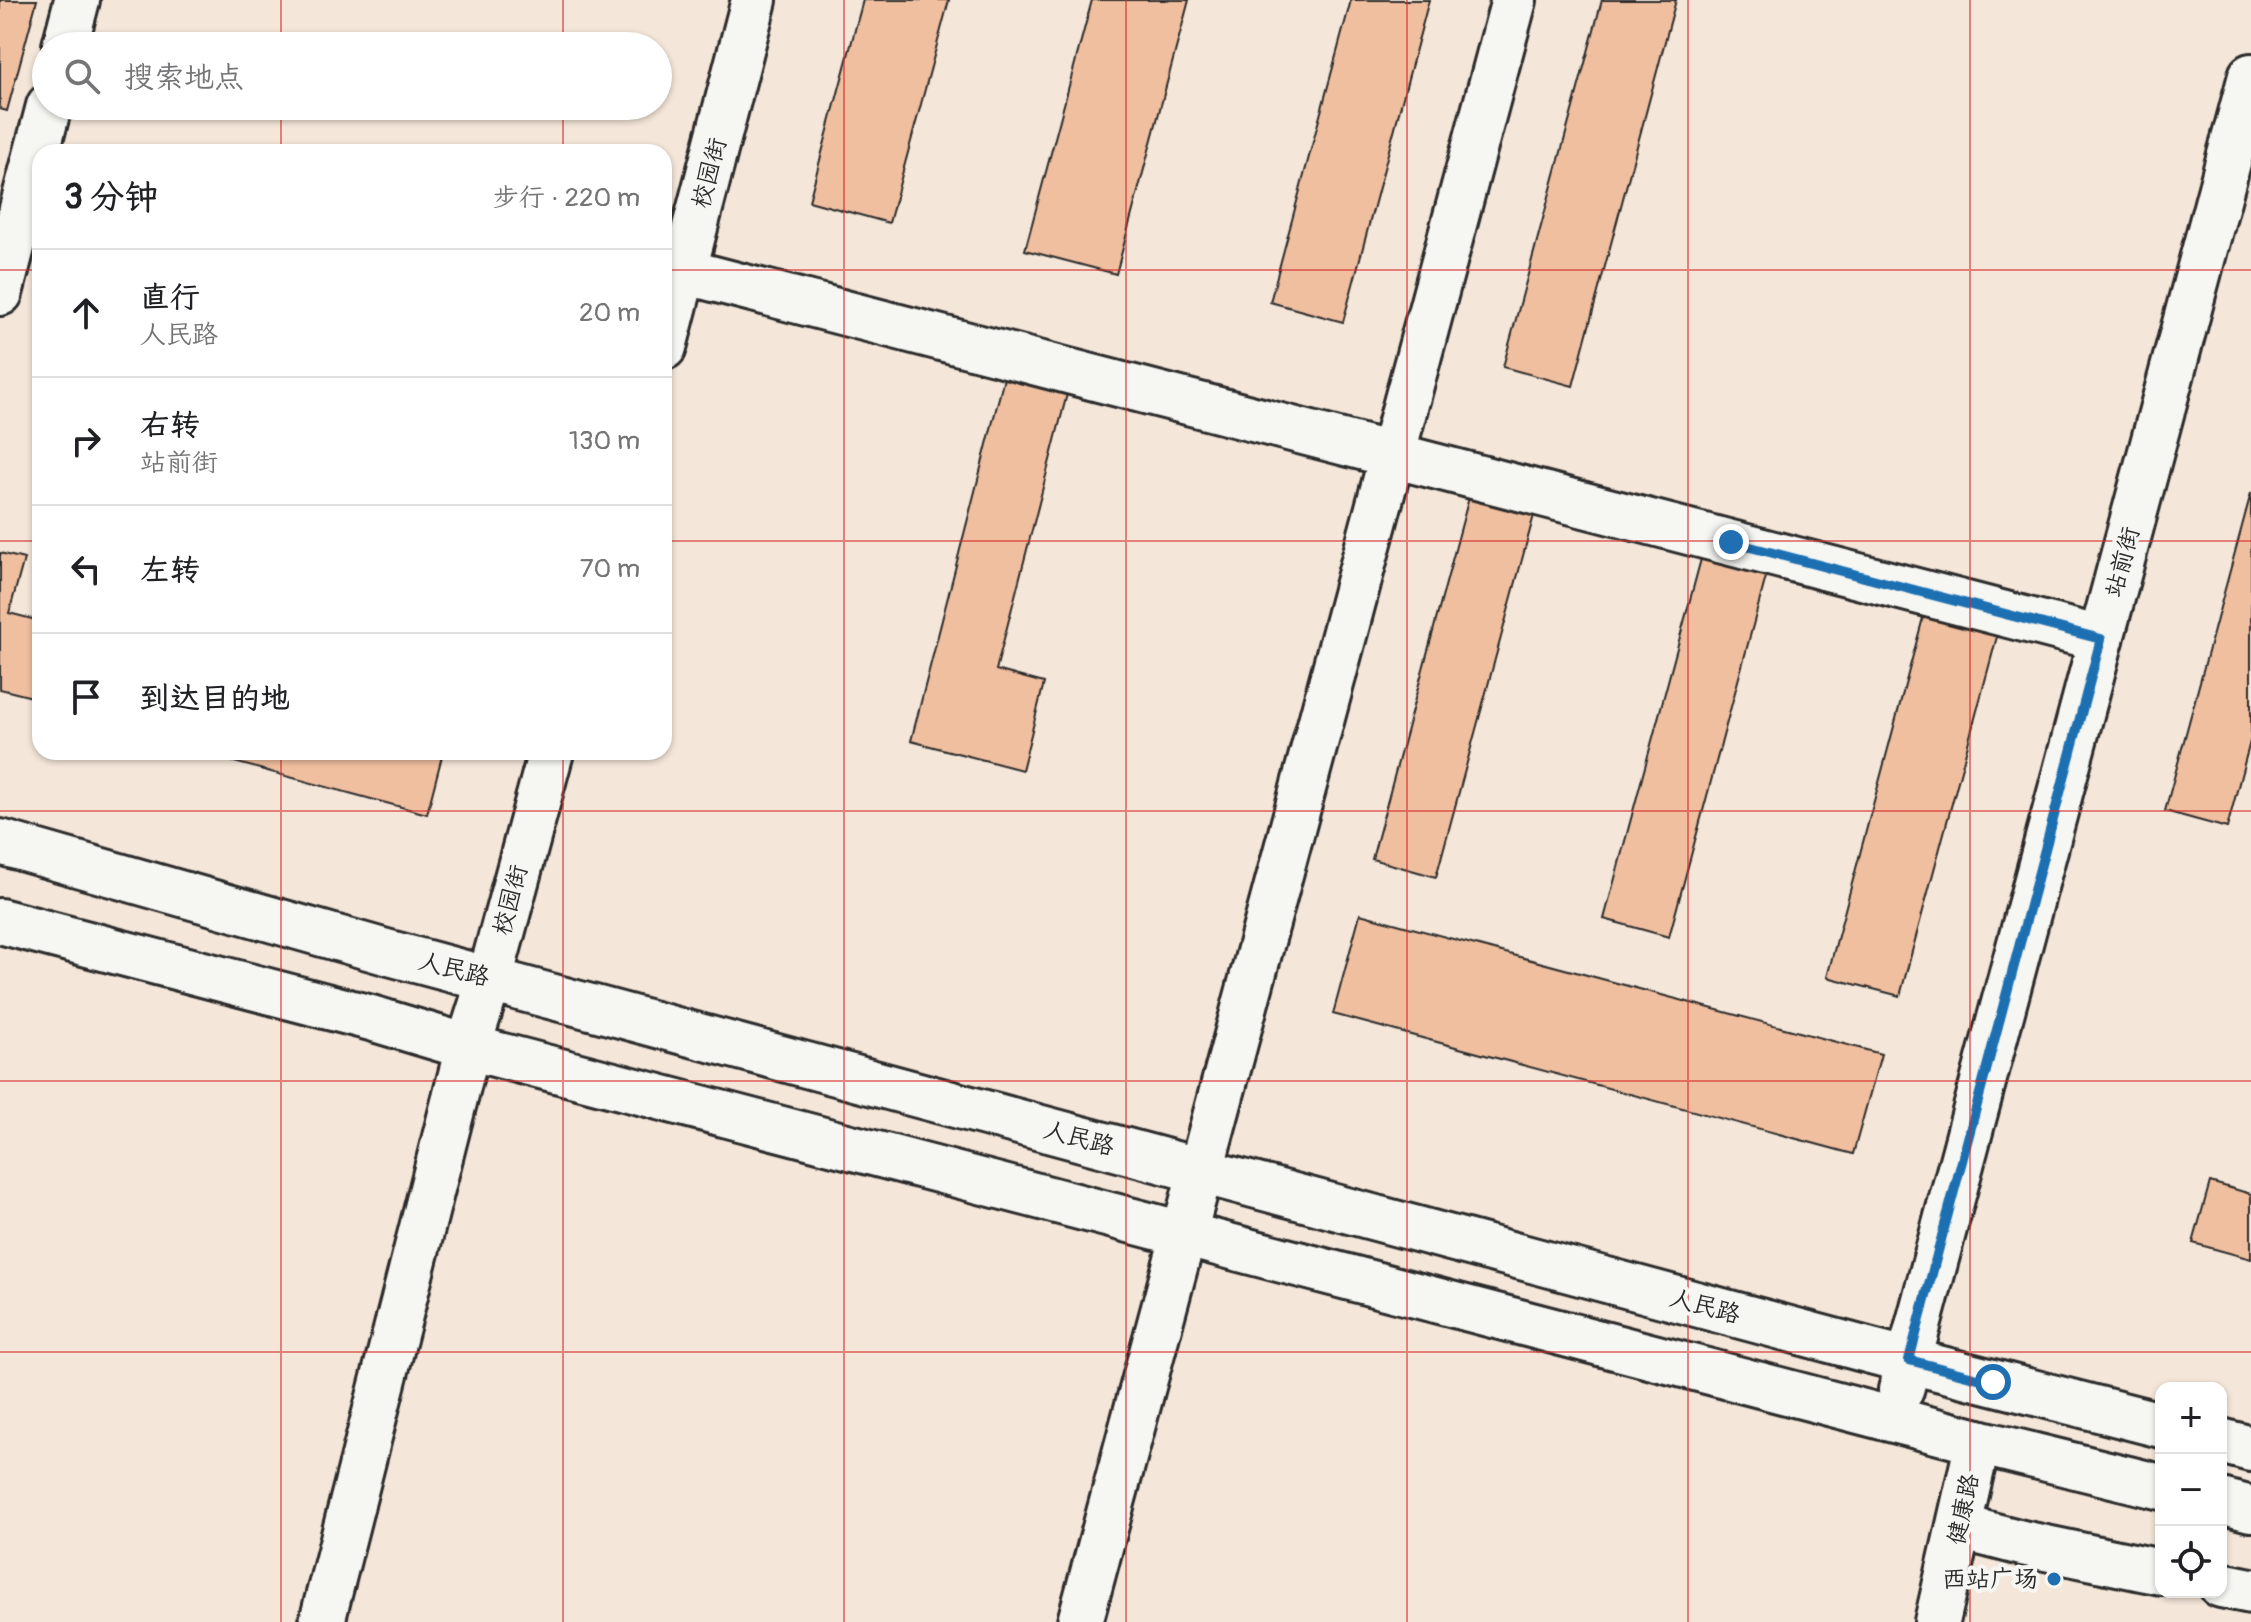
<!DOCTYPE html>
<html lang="zh">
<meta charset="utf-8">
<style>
body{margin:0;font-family:Pangolin,"LXGW WenKai TC",sans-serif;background:#f2f2f2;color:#202124}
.controls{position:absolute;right:24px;bottom:24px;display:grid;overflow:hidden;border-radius:16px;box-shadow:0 2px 6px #0004}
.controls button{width:72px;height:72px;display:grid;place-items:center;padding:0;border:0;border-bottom:2px solid #e0e0e0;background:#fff;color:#202124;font:40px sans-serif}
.stop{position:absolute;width:24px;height:24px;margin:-18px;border:6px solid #1f6fb2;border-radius:50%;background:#fff}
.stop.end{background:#1f6fb2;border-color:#fff;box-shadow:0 2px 8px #0008}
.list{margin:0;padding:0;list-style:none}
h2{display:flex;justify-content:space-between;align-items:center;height:104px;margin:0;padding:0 32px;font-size:34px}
h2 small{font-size:26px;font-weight:400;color:#757577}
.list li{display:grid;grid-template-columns:52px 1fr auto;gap:24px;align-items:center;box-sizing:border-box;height:128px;padding:0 32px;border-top:2px solid #e0e0e0}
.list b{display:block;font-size:30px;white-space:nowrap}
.list p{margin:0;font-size:26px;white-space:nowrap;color:#757577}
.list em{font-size:26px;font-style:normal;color:#757577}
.icon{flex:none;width:44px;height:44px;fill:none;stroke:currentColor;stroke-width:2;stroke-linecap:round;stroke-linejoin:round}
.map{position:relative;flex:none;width:2251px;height:1622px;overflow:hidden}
.search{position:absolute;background:#fff;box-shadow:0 2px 6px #0004;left:32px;top:32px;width:640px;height:88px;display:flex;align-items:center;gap:20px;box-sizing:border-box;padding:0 28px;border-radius:44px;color:#757577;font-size:30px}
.panel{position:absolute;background:#fff;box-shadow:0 2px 6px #0004;left:32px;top:144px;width:640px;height:616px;border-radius:24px}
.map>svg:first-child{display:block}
.building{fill:#f0bfa0;stroke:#2b2b2b;stroke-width:2}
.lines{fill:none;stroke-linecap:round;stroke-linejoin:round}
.street-casing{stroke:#2b2b2b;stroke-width:50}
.secondary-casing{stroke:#2b2b2b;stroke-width:50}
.street{stroke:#f6f6f2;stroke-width:44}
.secondary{stroke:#f6f6f2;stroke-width:44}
.route{stroke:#1f6fb2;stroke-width:10}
.grid{fill:none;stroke:#d62828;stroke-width:2;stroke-opacity:0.55}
.poi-dot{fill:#1f6fb2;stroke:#f6f6f2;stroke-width:3}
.labels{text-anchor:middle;stroke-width:8;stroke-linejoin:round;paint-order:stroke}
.street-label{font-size:24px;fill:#2b2b2b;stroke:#f6f6f2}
.poi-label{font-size:24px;fill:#2b2b2b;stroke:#f6f6f2;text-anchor:end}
</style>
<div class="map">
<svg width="2251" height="1622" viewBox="0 0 2251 1622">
<rect width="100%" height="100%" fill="#f4e6d9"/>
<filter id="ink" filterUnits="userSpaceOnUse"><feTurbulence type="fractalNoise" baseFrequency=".0125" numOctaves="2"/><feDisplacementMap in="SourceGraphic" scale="16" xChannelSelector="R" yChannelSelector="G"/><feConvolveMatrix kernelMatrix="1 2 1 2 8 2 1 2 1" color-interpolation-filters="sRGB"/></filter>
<g filter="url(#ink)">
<g class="building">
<path d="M0,0H37L7,111L0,109Z"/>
<path d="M863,0H949L889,223L809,201Z"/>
<path d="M1092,0H1189L1116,274L1025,250Z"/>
<path d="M1351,0H1429L1343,322L1270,302Z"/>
<path d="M1602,0H1676L1573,386L1503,367Z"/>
<path d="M1004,378L1067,394L996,670L1044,683L1022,770L911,741Z"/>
<path d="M1475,475L1540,493L1436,877L1372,859Z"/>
<path d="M2251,493V738L2227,828L2165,811Z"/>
<path d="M1708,533L1773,551L1669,937L1604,919Z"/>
<path d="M0,553L24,559L9,613L40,621V699L0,689Z"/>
<path d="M1928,599L2002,618L1900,996L1827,977Z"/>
<path d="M197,752H443L427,814Z"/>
<path d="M1360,914L1881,1054L1853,1154L1333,1014Z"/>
<path d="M2210,1182L2251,1194V1259L2193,1243Z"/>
</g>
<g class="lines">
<defs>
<g id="street">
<path d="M65,46L77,0"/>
<path d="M683,271L2101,639"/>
<path d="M0,293L49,106"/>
<path d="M1960,1527L2022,1543L2161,1572"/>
<path d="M2221,1585L2251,1591"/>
<path d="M1080,1622L1514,0"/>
<path d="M1937,1622L1978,1442"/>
</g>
<g id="secondary">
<path d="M664,347L754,0"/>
<path d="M0,842L386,952L1871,1351L2161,1425"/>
<path d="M0,921L371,1018L468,1047L1978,1442L2161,1487"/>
<path d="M1901,1390L2251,76"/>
<path d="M2221,1441L2251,1449"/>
<path d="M2221,1501L2251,1509"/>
<path d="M322,1622L468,1047L490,978L551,752"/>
</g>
</defs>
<use href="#street" class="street-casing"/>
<use href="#secondary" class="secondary-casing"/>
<use href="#street" class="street"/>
<use href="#secondary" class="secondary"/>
</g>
</g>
<g class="lines" filter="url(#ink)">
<path class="route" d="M1731,542L2101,639L1909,1360L1993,1382"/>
</g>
<path class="grid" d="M281,0V46M563,0V46M844,0V1622M1126,0V1622M1407,0V1622M1688,0V1622M1970,0V1622M281,106V152M563,106V152M0,270H40M664,270H2251M0,541H40M664,541H2251M281,752V1622M563,752V1622M0,811H2251M0,1081H2251M0,1352H2251"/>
<circle class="poi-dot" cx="2054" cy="1579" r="8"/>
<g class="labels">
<g class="street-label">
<text transform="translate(709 173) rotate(-75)" y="8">校园街</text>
<text transform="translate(2122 562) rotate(-75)" y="8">站前街</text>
<text transform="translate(510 900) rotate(-75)" y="8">校园街</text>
<text transform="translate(454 969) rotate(14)" y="8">人民路</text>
<text transform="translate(1079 1138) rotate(15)" y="8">人民路</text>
<text transform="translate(1705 1306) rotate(15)" y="8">人民路</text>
<text transform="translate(1963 1509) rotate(-78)" y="8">健康路</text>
</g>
<g class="poi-label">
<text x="2038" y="1587">西站广场</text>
</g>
</g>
</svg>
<div class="controls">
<button>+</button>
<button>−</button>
<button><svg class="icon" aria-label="locate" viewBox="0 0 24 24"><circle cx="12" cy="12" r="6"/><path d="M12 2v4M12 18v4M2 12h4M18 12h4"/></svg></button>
</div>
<div class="stop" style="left:1993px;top:1382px"></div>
<div class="stop end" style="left:1731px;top:542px"></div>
<div class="search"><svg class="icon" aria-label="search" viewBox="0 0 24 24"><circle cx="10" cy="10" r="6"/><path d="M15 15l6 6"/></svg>搜索地点</div>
<section class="panel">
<h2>3 分钟<small>步行 · 220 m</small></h2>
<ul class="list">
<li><svg class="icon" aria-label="ahead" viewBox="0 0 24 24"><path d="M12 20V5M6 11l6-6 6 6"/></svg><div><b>直行</b><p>人民路</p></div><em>20 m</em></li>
<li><svg class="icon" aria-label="right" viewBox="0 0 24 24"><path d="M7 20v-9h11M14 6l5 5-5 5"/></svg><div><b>右转</b><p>站前街</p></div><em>130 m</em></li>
<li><svg class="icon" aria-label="left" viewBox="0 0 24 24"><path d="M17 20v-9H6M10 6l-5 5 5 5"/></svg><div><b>左转</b></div><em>70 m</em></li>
<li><svg class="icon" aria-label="arrive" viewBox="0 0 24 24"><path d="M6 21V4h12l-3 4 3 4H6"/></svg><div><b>到达目的地</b></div></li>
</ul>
</section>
</div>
